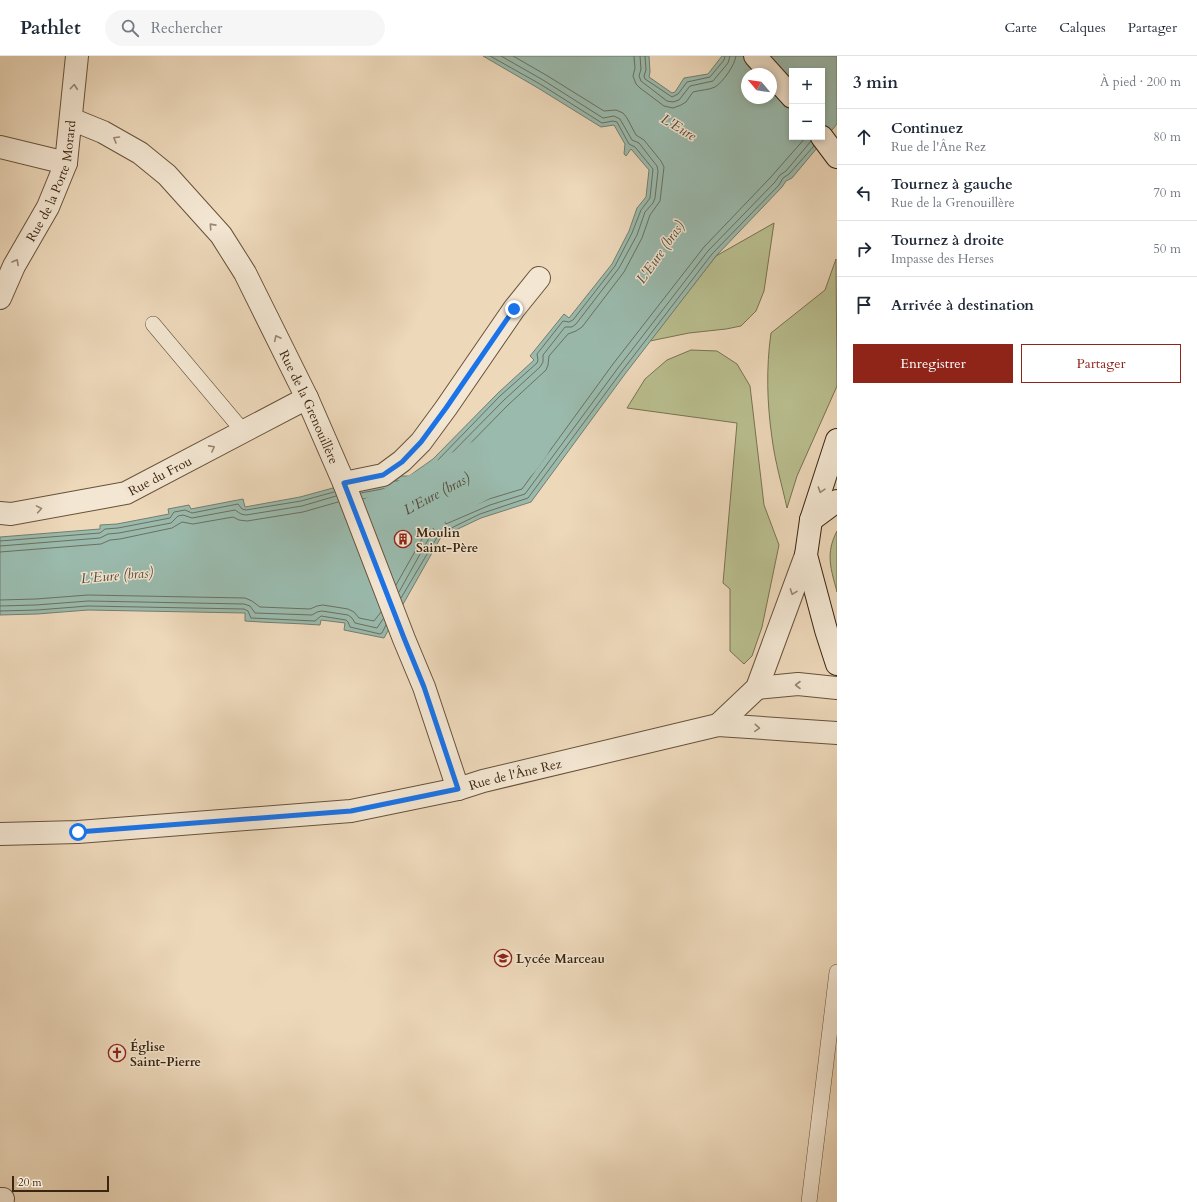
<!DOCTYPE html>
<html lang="fr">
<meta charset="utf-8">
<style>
body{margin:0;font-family:Cardo,serif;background:#f6f6f7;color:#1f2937}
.controls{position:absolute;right:12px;top:12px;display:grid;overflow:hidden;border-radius:0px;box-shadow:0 2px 6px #0003}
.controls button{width:36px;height:36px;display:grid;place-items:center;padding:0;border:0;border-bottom:1px solid #e0e1e3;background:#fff;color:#1f2937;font:20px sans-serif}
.compass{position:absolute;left:741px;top:12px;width:36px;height:36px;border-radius:50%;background:#fff;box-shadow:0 2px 6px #0003;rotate:299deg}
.scale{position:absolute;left:12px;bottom:10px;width:97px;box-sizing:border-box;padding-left:4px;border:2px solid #3c2510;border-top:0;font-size:11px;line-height:14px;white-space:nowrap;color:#3c2510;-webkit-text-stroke:3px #f3e6d2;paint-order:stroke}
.stop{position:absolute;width:12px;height:12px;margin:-9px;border:3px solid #1a73e8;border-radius:50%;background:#fff}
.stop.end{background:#1a73e8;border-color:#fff;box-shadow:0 1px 4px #0008}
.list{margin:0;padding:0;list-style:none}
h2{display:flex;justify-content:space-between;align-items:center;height:52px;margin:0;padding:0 16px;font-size:17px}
h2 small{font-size:13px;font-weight:400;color:#747a83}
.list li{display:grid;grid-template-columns:26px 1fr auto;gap:12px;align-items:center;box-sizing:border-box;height:56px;padding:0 16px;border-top:1px solid #e0e1e3}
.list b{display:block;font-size:15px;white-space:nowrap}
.list p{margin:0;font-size:13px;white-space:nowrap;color:#747a83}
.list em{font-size:13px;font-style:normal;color:#747a83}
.actions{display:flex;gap:8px;padding:12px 16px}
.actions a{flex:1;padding:9px 0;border:1px solid #8f2418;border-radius:0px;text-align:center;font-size:14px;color:#8f2418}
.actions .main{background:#8f2418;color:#fff}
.icon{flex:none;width:22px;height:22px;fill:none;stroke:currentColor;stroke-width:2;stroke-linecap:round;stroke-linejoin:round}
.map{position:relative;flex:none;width:837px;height:1146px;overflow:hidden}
header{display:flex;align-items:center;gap:24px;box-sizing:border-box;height:56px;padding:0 20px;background:#fff;border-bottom:1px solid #e0e1e3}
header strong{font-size:19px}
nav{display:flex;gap:22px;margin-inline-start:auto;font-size:14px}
.search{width:280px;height:36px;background:#f6f6f7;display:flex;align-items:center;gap:10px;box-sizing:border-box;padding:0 14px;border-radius:22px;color:#747a83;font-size:15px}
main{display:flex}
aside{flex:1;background:#fff}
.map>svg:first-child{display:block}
.green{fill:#b9be8f;stroke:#7a7250}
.water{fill:#9abaad;stroke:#747e6e;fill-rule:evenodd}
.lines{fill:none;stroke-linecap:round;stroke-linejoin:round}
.shore{stroke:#6b705e;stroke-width:1}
.river{stroke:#9abaad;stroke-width:58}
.service-casing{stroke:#68523a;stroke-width:16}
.minor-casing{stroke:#68523a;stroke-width:24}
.secondary-casing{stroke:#3c2510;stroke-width:24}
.service{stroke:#f3e6d2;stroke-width:15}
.minor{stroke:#f3e6d2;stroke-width:22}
.secondary{stroke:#f3e6d2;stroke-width:22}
.oneway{stroke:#988671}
.route{stroke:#1a73e8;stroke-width:5}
.labels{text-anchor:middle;stroke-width:3;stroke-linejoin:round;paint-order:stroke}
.street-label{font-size:13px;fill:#3c2510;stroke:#f3e6d2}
.poi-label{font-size:13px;font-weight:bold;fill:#3c2510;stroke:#f3e6d2;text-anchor:start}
.water-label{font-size:14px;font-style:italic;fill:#544a37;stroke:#f3e6d2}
</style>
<header>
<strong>Pathlet</strong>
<div class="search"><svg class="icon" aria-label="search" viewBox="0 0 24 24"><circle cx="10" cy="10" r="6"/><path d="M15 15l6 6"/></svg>Rechercher</div>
<nav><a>Carte</a><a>Calques</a><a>Partager</a></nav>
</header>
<main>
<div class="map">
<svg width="837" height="1146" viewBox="0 0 837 1146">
<rect width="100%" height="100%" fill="#edd8ba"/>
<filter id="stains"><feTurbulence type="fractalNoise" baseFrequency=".005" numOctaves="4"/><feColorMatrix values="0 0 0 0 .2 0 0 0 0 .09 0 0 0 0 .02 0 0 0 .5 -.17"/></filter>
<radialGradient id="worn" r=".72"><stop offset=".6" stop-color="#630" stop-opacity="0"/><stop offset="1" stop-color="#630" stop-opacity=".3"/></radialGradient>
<g class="green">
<path d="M774,167L764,235L756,255L741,270L726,273L689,277L650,285L716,200Z"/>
<path d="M836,203L837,330L797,420L787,452C782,429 775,406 772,382C767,347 766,312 771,277L825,234Z"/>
<path d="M691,294L717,295L737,308L750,330L764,449L779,489L762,571L752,600L744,608L730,595V533L723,527L737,367L627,352L645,323L667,304Z"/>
<path d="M837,475V536C831,513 825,498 837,475Z"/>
</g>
<path class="water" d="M483,0H649L650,16L649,21L672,37L675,36L684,22L708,18L722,0H837V68L792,122L786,125L782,131L716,200L625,318L531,446L481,462L441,481L384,582L344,574L345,567L321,564L320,569C295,567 270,567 245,565V557L88,554L37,558L0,559V481L100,473V469L117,468L169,458L168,453L189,449L191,453L243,443L245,451L300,441L333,432L398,420H409L433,403L498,337L534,304L530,300L564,258L569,262L612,208L629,175L637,152L646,141L649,114L631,93L626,100L624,98L625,88L614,69L601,71L538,32ZM792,15H822V81H792ZM747,18H771V42H747ZM460,419L461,422L447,440L442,441L439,445L437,462L434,463L413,430Z"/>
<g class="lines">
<g class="shore">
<path d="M501,0L543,24L603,62L614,60L620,63L632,84L639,87L657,110L658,115L655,142L653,147L645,156L637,179L619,212L576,268L572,271H565L543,299V306L540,311L504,344L437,412L438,415C445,414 454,410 461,411C464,411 467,413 468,416C473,426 455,445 447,450L445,466L446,468L490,449L525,438L618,312L708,195L775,126L780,119L786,115L811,85"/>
<path d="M513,0L546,19L604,55L616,54L623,57L627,62L636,79L644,84L661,105L664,111L660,145L650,159L642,182L624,216L582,271L576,275L568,278L549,300L548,309L546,314L508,349L456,402V404C468,405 479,414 475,427C472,435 460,449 453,453V456L454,458L489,443L522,433L613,308L704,191L770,122L806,81"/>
<path d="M634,0L635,12L633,20L636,28L640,32L664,50L673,52L681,49L686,46L693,36C700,34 709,34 715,31C723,26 735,9 736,0"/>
<path d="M640,0L641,13L639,20L641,25L667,45L673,46L679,44L690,30L713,25L728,7L730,0"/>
<path d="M645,0L646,14L644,20L645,23L672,41L678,38L687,26L710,21L724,4L725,0"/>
<path d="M459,416L464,418V424L450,442L443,446L440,464L436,467H432L410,433V430L412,425L414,426Z"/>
<path d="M395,425H411L412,423L436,406L500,340L537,307L538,304L537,298L563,265L569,266L573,264L615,210L632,177L641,154L650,142L653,113L635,91L629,88L617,66L613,65L602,67L540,28L490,0"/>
<path d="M361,437L403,429C409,443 422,466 434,473L399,536"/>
<path d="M363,443L399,436L421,471L426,476L396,529"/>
<path d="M0,485L100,477L105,473L118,472L170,462L174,456L185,454L192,457L238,448L242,453L246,454L301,445L334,436"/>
<path d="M0,490L100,482L108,478L119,477L171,467L178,460L183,459L192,462L235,454L241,458L246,459L302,450L336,440"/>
<path d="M0,496L101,488L110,484L120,483L172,472L182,466L193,468L233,461L239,464L247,465L303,456L338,446"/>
<path d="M401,542L439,478L480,458L528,442L622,315L712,198L779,129L783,122L789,118L814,90"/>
<path d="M0,544L36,543L88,539L245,542L252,545L260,551L310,553L317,550L323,549L348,553L354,556L359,562L374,565L381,556"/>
<path d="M0,550L36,549L88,545L244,548L250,550L255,557L312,559L317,556L322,555L348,559L352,562L355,567L377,572L383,563"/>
<path d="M0,555L37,554L88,550L244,553L248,555L251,562L315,565L321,560L346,564L348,566L350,571L380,578L382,577L386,569"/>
</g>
<path class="river" id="s1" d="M351,483L513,397L523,383"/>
<defs>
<g id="service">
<path d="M153,268L243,375"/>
<path d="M809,1146L837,916"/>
</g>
<g id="minor">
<path id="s2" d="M71,63L103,76L140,97L167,119L221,179L245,217L307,342L344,427L404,583L424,631L458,733"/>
<path d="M0,91L66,107"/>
<path id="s3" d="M0,242L14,210L48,151L66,107L77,0"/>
<path d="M344,427L383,419L402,405L421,386L446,352L514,253L539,222"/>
<path id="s4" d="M0,457L11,458L126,437L307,342"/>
<path d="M757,632L798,628L837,632"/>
<path d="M718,669L757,632L806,499"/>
<path id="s5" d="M0,778L78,776L351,755L458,733L483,725L718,669L837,677"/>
<path d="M0,1143H3"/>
</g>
<g id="secondary">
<path d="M755,0L792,41"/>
<path d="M822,81L837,101"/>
<path d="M837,384L811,464L806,499L826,574L837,608"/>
<path d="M811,464L837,445"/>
</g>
</defs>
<use href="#service" class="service-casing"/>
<use href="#minor" class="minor-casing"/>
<use href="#secondary" class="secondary-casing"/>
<use href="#service" class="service"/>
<use href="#minor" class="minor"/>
<use href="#secondary" class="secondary"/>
</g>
<defs><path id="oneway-chevron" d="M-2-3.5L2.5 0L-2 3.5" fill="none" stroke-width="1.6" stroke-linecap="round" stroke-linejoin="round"/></defs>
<g class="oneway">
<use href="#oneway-chevron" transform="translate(74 31) rotate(-85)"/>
<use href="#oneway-chevron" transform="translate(116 83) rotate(-150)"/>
<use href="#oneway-chevron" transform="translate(212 170) rotate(-132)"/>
<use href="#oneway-chevron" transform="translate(16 206) rotate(-61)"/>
<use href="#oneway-chevron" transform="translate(277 282) rotate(-116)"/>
<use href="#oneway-chevron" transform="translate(212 392) rotate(-28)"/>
<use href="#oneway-chevron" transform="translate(821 434) rotate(108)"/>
<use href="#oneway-chevron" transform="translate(39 453) rotate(-10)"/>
<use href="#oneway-chevron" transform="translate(793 536) rotate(110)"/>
<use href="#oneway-chevron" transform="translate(798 629) rotate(-180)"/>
<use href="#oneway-chevron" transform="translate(757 672) rotate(4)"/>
</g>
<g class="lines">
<path class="route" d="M78,776L351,755L458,733L424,631L404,582L344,427L383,419L402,406L421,386L446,352L514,253"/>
</g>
<defs>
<symbol id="building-ring" viewBox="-11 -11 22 22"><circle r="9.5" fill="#f3e6d2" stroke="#8f2418" stroke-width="1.5"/><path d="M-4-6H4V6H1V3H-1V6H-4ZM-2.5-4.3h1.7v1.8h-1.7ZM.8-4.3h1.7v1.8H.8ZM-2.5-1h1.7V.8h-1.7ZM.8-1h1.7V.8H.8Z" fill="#8f2418"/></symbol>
<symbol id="school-ring" viewBox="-11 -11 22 22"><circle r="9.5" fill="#f3e6d2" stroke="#8f2418" stroke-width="1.5"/><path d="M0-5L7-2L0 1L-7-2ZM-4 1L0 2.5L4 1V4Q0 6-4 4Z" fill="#8f2418"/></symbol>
<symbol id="church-ring" viewBox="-11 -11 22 22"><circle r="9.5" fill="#f3e6d2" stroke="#8f2418" stroke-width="1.5"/><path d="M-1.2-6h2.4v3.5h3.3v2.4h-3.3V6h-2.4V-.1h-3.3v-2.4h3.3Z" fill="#8f2418"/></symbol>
</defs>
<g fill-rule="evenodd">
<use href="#building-ring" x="393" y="473" width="20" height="20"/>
<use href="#school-ring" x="493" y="892" width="20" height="20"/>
<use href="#church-ring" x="107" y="987" width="20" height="20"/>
</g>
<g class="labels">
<g class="street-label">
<text dy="5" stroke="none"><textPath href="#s3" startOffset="129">Rue de la Porte Morard</textPath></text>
<text dy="5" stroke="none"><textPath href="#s2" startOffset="386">Rue de la Grenouillère</textPath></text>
<text dy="5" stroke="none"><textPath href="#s4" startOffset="166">Rue du Frou</textPath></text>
<text dy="5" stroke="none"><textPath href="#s5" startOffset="520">Rue de l'Âne Rez</textPath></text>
</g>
<g class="poi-label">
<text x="416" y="481">Moulin<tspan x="416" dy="15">Saint-Père</tspan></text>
<text x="516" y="907">Lycée Marceau</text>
<text x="130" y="995">Église<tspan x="130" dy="15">Saint-Pierre</tspan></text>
</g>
<g class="water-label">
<text transform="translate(679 71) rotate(31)" y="5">L'Eure</text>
<text transform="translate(660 196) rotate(-55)" y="5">L'Eure (bras)</text>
<text dy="5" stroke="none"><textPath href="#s1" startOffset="97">L'Eure (bras)</textPath></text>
<text transform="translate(117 519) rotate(-5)" y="5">L'Eure (bras)</text>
</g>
</g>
<rect width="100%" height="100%" filter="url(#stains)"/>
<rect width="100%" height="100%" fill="url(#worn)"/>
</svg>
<div class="controls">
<button>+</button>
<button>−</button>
</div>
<svg class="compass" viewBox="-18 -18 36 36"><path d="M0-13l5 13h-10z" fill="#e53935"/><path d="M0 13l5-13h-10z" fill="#747a83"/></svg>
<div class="scale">20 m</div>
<div class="stop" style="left:78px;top:776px"></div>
<div class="stop end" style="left:514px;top:253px"></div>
</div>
<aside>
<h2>3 min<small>À pied · 200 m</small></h2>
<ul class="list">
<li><svg class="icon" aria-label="ahead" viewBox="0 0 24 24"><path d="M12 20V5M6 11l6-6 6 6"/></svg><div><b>Continuez</b><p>Rue de l'Âne Rez</p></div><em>80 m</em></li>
<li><svg class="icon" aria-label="left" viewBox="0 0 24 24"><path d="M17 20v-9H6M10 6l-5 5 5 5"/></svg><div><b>Tournez à gauche</b><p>Rue de la Grenouillère</p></div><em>70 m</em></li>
<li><svg class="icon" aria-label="right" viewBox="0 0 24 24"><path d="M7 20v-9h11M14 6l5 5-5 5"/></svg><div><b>Tournez à droite</b><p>Impasse des Herses</p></div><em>50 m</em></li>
<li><svg class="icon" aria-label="arrive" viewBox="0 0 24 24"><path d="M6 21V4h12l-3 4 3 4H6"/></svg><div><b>Arrivée à destination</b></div></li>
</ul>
<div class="actions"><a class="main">Enregistrer</a><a>Partager</a></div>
</aside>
</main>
